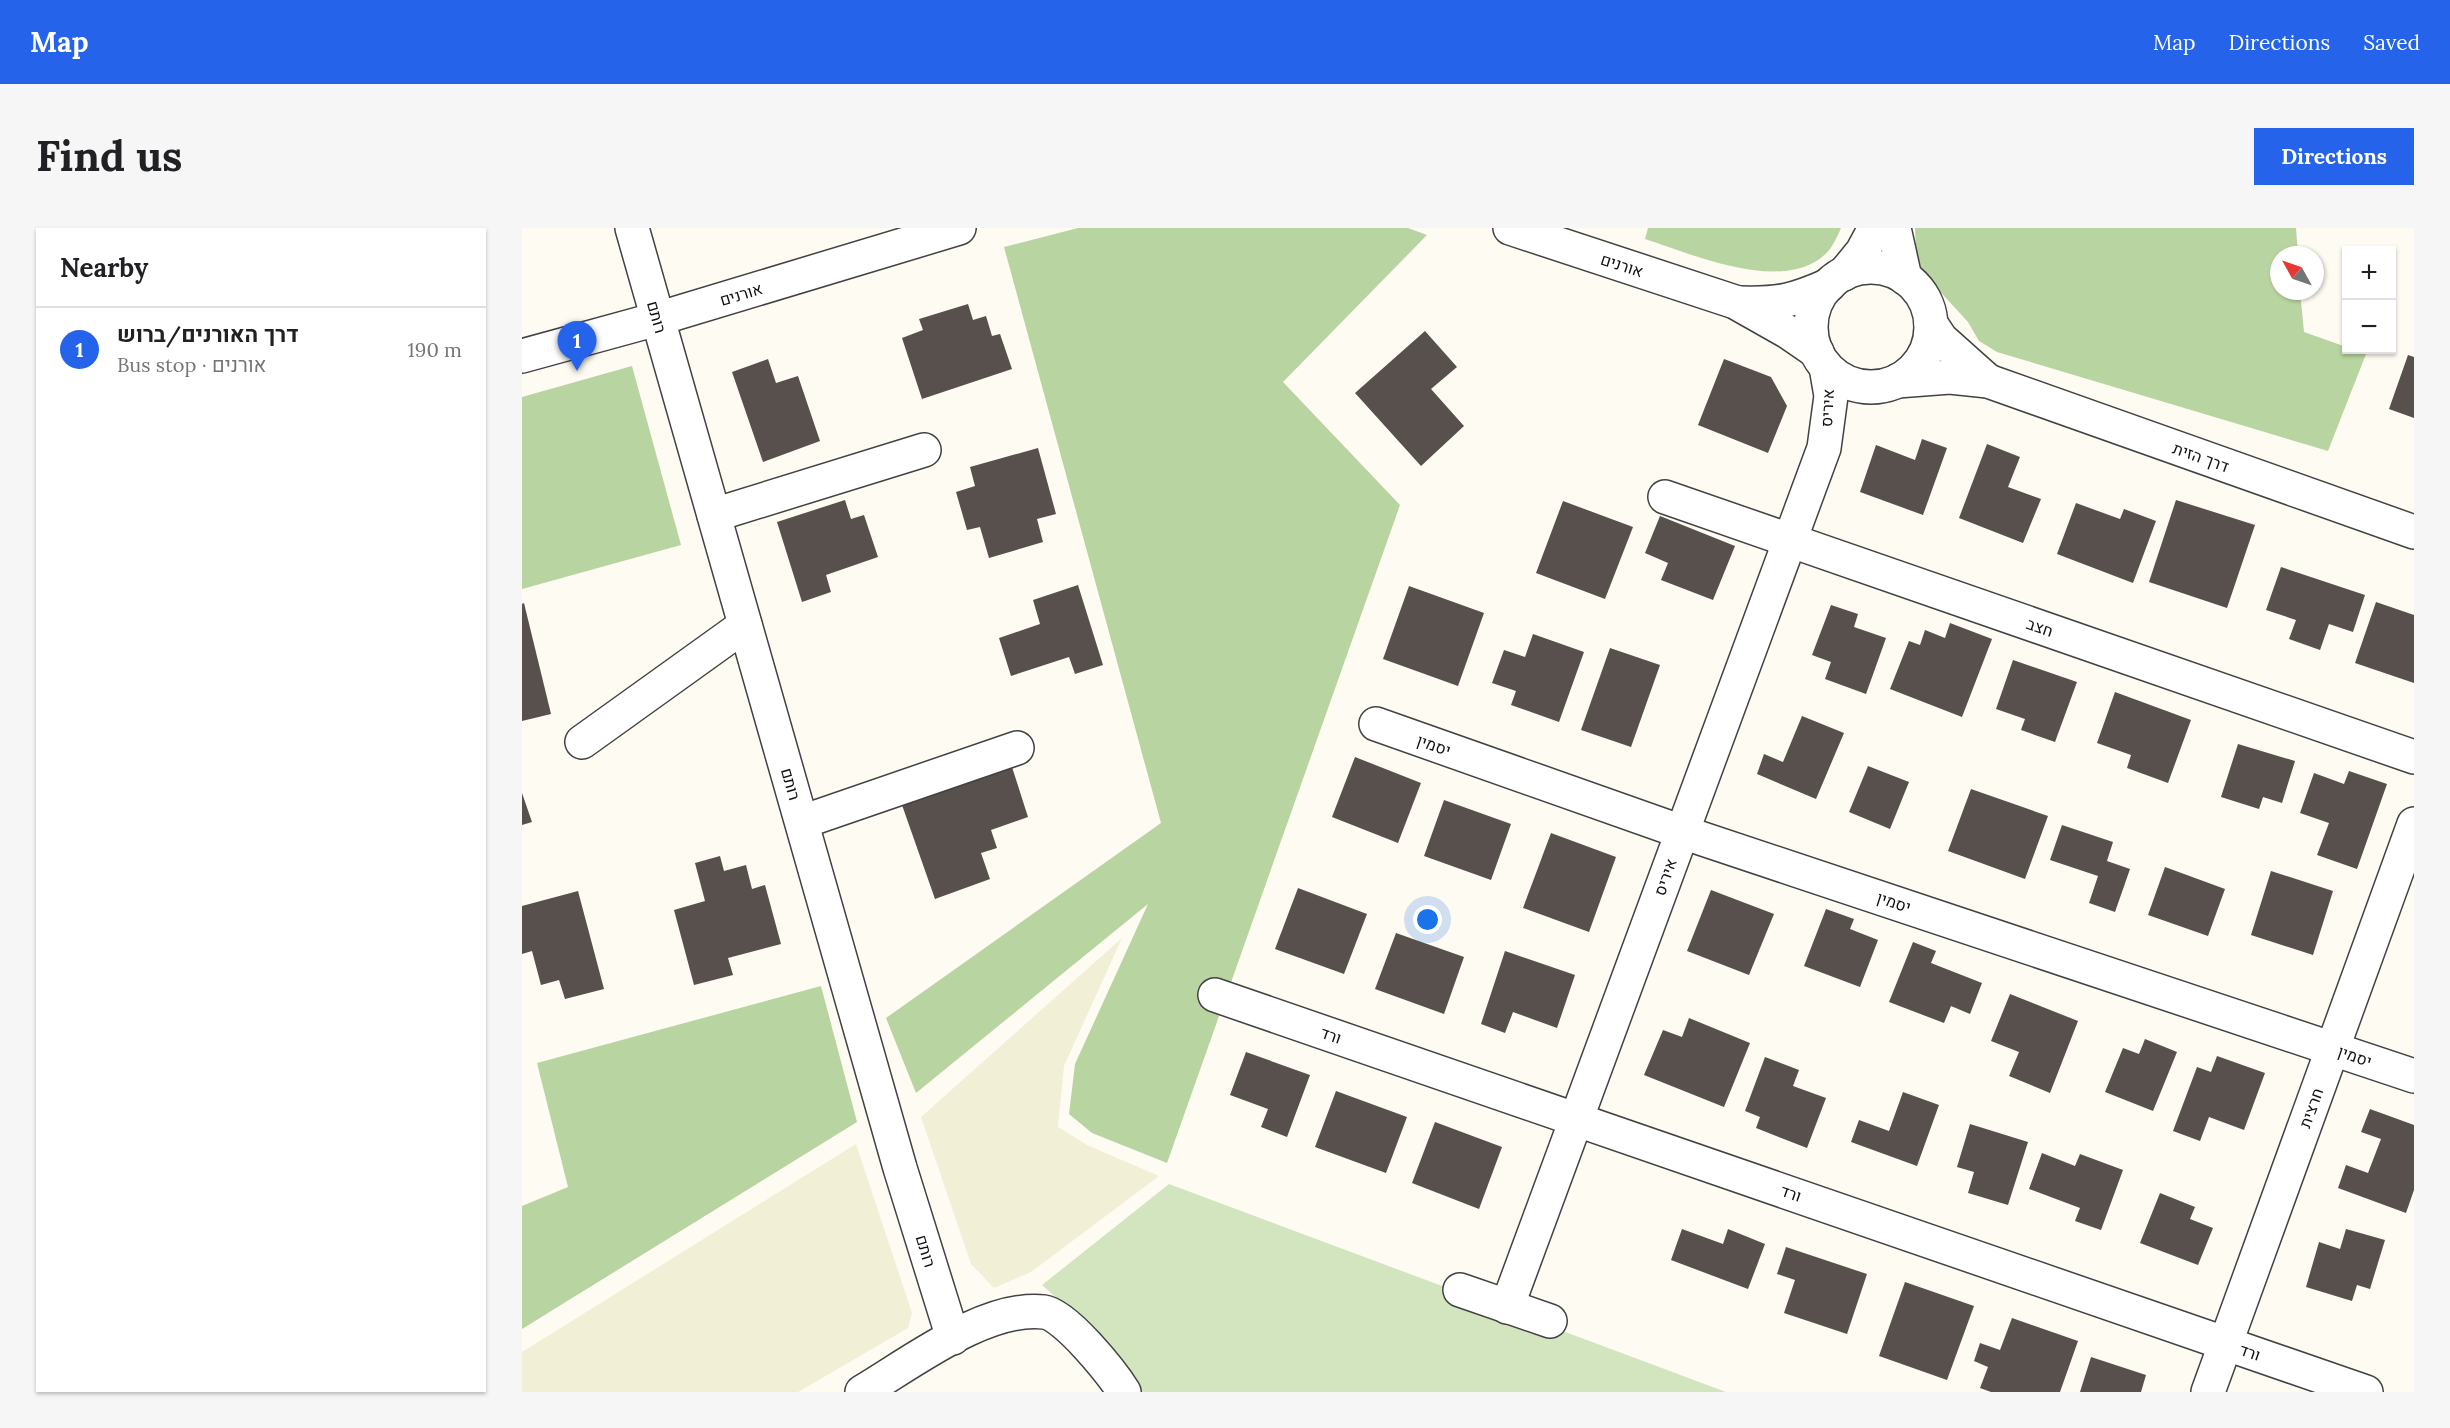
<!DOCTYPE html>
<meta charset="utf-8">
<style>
body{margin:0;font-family:Lora,Heebo,serif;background:#f6f6f6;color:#202124}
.controls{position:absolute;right:18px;top:18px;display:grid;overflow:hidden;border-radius:0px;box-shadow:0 2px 4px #0004}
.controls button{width:54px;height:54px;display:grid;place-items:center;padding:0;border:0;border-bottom:2px solid #e0e0e0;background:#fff;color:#202124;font:30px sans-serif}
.compass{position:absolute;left:1748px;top:18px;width:54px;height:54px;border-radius:50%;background:#fff;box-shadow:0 2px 4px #0004;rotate:310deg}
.you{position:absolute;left:906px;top:692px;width:21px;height:21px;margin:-15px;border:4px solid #fff;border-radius:50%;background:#1a73e8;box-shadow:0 0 0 9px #1a73e833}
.badge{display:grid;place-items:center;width:39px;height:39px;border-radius:50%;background:#2563eb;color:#fff;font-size:20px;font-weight:700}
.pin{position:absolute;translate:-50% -50px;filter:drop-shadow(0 2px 3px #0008)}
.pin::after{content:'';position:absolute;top:32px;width:21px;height:18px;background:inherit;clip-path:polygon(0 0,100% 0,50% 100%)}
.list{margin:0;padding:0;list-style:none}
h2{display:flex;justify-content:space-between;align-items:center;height:78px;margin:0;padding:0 24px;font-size:26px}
h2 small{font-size:20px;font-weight:400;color:#757577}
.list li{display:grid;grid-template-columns:39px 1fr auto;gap:18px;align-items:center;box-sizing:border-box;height:84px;padding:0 24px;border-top:2px solid #e0e0e0}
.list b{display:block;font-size:22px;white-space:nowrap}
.list p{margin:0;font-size:20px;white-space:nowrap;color:#757577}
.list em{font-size:20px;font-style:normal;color:#757577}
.map{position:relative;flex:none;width:1892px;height:1164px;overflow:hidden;border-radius:0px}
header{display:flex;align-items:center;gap:36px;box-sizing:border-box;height:84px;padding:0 30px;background:#2563eb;color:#fff}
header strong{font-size:28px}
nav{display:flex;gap:33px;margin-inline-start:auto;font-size:21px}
.intro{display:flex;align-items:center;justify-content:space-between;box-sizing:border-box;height:144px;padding:0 36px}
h1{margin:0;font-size:42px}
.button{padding:15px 27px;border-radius:0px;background:#2563eb;color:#fff;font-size:21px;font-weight:700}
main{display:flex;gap:36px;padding:0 36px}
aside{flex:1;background:#fff;border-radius:0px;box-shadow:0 2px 4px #0004}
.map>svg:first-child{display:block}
.farmland{fill:#f1efd5}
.green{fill:#d3e5bf}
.forest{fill:#b8d4a0}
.building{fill:#57504d}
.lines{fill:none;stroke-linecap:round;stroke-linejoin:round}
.minor-casing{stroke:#424242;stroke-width:36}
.minor{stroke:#fff;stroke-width:33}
.labels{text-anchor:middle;stroke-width:6;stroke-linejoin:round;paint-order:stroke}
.street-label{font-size:16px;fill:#0f0f0f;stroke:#fff}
</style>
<header>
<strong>Map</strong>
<nav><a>Map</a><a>Directions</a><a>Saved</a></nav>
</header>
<div class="intro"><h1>Find us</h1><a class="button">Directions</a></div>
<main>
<aside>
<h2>Nearby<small></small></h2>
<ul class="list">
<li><span class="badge">1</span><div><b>דרך האורנים/ברוש</b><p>Bus stop · אורנים</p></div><em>190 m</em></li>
</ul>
</aside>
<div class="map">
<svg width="1892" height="1164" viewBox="0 0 1892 1164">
<rect width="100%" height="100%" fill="#fefbf3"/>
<g class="farmland">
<path d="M600,710L542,838L536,899L565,917L637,948L509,1044L472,1060L449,1036L399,889Z"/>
<path d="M334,916L390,1085L386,1100L276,1164H0V1124Z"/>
</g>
<path class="green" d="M647,956L1204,1164H620L568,1100L520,1057Z"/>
<g class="forest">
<path d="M556,0H886L905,7L761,154L878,277L645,935L570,905L547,886L553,836L626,676L394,865L364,790L639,595L482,19Z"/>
<path d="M1126,0H1319C1316,7 1312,15 1308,21C1268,70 1170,26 1123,11Z"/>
<path d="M1393,0H1774L1776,27H1757V63H1778L1782,104L1844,126L1806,223L1475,124L1457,113L1446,94L1400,44L1394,23Z"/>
<path d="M110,138L159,317L0,361V169Z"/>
<path d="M299,758L335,894L0,1101V978L46,959L15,835Z"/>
</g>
<g class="building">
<path d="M446,76L451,92L464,88L470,108L478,106L490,141L400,171L380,110L401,102L397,91Z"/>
<path d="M903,103L935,139L909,161L942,198L899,238L833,165Z"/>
<path d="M1886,127L1892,129V190L1867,181Z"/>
<path d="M246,131L254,155L276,148L298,213L241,234L210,144Z"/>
<path d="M1202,131L1249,149L1265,178L1246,225L1176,197Z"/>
<path d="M1400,211L1425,220L1401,287L1338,264L1354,217L1393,232Z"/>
<path d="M1465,216L1498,229L1486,259L1519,271L1501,315L1437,290Z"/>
<path d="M516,220L534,286L515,291L521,314L467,330L458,299L445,302L434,264L453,258L448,239Z"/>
<path d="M323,272L329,291L342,287L356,329L304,347L309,364L280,374L255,294Z"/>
<path d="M1654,272L1733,297L1705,380L1627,354Z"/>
<path d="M1041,273L1111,299L1083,371L1014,345Z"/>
<path d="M1554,275L1598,291L1602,281L1634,293L1611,355L1535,326Z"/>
<path d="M1138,288L1213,318L1191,372L1139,352L1146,335L1123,325Z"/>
<path d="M1759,339L1843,367L1831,404L1807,396L1798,422L1767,411L1774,392L1744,382Z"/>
<path d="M556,357L581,437L553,446L547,429L489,448L477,410L518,396L511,372Z"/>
<path d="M887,358L962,385L936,458L861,431Z"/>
<path d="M1854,374L1892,387V455L1833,435Z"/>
<path d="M2,375L29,486L0,493V376Z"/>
<path d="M1309,377L1336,386L1332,399L1364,410L1344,466L1303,451L1309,434L1290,427Z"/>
<path d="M1428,395L1470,411L1440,489L1368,461L1387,413L1398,417L1403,402L1423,410Z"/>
<path d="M1011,406L1062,424L1037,494L989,477L994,463L970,455L982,422L1003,429Z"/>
<path d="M1088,420L1138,437L1109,519L1059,502Z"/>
<path d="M1491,432L1555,454L1533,514L1499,502L1503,491L1474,481Z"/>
<path d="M1593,464L1669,492L1646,555L1605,540L1609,527L1575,515Z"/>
<path d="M1280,488L1322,505L1294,571L1235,546L1242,526L1261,534Z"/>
<path d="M1716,516L1773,533L1760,575L1741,569L1737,581L1699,569Z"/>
<path d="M833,529L899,555L876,615L810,589Z"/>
<path d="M1346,538L1387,554L1368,601L1327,584Z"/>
<path d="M490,539L506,589L469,602L475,620L459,625L468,651L413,671L380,577Z"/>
<path d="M1827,543L1865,556L1835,641L1795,627L1807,595L1778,585L1792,545L1822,556Z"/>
<path d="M1449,561L1526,588L1503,651L1426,623Z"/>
<path d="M0,565L10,594L0,597Z"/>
<path d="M922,572L989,596L969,652L902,628Z"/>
<path d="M1540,597L1591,614L1585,633L1608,641L1593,684L1567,675L1576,648L1528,632Z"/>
<path d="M1029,605L1094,629L1067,704L1001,680Z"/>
<path d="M198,628L202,643L224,637L230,661L243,657L259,716L206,730L211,747L172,757L152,682L183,673L173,635Z"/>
<path d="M1643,639L1703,661L1686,708L1626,687Z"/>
<path d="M1749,643L1811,663L1791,727L1729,707Z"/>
<path d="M776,660L845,686L822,746L753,721Z"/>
<path d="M1189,662L1252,686L1227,747L1165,723Z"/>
<path d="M56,663L82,761L43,771L37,752L19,757L10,723L0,726V678Z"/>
<path d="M1304,681L1332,691L1328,701L1356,712L1338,759L1282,738Z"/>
<path d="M874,705L942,729L922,786L853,761Z"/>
<path d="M1391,714L1414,723L1409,735L1460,755L1448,786L1429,778L1422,795L1367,774Z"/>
<path d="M983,723L1053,747L1035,800L991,784L983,805L959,796Z"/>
<path d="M1488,766L1556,793L1528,865L1487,848L1497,824L1469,813Z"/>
<path d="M1167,790L1228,815L1202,879L1122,847L1141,802L1160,809Z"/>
<path d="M1623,811L1655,824L1631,883L1583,864L1601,820L1617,826Z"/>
<path d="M724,824L788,847L765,909L739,899L746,881L708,867Z"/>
<path d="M1695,828L1743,845L1722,902L1687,889L1678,913L1651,903L1675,839L1689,844Z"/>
<path d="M1243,829L1277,842L1271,858L1304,870L1285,920L1234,900L1238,889L1223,883Z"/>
<path d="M814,863L885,889L864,945L793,919Z"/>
<path d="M1381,864L1417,877L1395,938L1329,914L1337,892L1367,903Z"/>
<path d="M1848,881L1892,897V962L1884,985L1816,960L1824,937L1846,945L1859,911L1839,904Z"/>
<path d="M913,894L980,919L957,981L890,955Z"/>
<path d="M1448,896L1506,914L1486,977L1446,965L1452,944L1435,939Z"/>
<path d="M1520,925L1553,938L1558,926L1601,942L1579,1002L1553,993L1558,980L1507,961Z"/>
<path d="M1638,965L1673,979L1668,991L1691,1000L1676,1037L1618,1015Z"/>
<path d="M1160,1001L1201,1016L1206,1001L1243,1016L1226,1061L1149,1032Z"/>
<path d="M1824,1001L1863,1012L1848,1061L1835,1057L1830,1073L1784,1059L1797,1014L1818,1021Z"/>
<path d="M1264,1019L1345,1046L1325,1106L1262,1085L1273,1052L1255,1046Z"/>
<path d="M1383,1054L1452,1078L1425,1152L1357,1128Z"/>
<path d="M1490,1090L1556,1113L1538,1164H1469L1458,1160L1466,1139L1452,1133L1458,1115L1478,1122Z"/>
<path d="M1569,1129L1624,1147L1619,1164H1558Z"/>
</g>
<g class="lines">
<defs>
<g id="minor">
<path d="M110,0L378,940L431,1110"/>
<path d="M988,0L1213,74L1266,104L1295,124"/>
<path d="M1372,0L1383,50"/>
<circle cx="1349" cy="99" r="60"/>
<path d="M1322,46L1340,24L1353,0"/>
<path d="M1218,75C1257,76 1271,73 1307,57"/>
<path d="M1409,96L1419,111L1466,153"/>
<path d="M0,128L135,91L437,0"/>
<path d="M1375,153L1428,149L1466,153L1892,304"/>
<path d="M1143,269L1892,529"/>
<path d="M192,287L402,222"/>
<path d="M854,496L1160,604L1892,848"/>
<path d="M60,514L223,397"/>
<path d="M280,594L495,520"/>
<path d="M693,767L1844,1164"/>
<path d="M938,1062L1028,1093"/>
<path d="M985,1079L1302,220L1309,168L1304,139"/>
<path d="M340,1164C389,1135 464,1077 522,1084C544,1087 590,1145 602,1164"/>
<path d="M1686,1164L1892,596"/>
</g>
</defs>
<use href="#minor" class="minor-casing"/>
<use href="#minor" class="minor"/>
</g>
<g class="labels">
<g class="street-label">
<text transform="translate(1100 37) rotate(18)" y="6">אורנים</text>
<text transform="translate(219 66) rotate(-17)" y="6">אורנים</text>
<text transform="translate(135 89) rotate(74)" y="6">רותם</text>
<text transform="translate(1305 180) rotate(-87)" y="6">איריס</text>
<text transform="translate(1679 229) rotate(20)" y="6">דרך הזית</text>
<text transform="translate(1518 399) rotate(19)" y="6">חצב</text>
<text transform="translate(912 517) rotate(19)" y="6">יסמין</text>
<text transform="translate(269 556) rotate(74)" y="6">רותם</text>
<text transform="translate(1143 649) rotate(-70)" y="6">איריס</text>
<text transform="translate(1372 674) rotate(18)" y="6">יסמין</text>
<text transform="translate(809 807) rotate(19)" y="6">ורד</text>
<text transform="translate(1833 828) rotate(19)" y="6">יסמין</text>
<text transform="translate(1789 880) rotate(-70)" y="6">חרצית</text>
<text transform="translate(1269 965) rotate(19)" y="6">ורד</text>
<text transform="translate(404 1023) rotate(73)" y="6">רותם</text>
<text transform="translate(1728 1124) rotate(19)" y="6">ורד</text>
</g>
</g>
</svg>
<div class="controls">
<button>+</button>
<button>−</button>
</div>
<svg class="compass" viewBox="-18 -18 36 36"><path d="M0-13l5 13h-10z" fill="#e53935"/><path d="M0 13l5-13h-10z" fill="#757577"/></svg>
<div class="you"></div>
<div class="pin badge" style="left:55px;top:143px">1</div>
</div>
</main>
